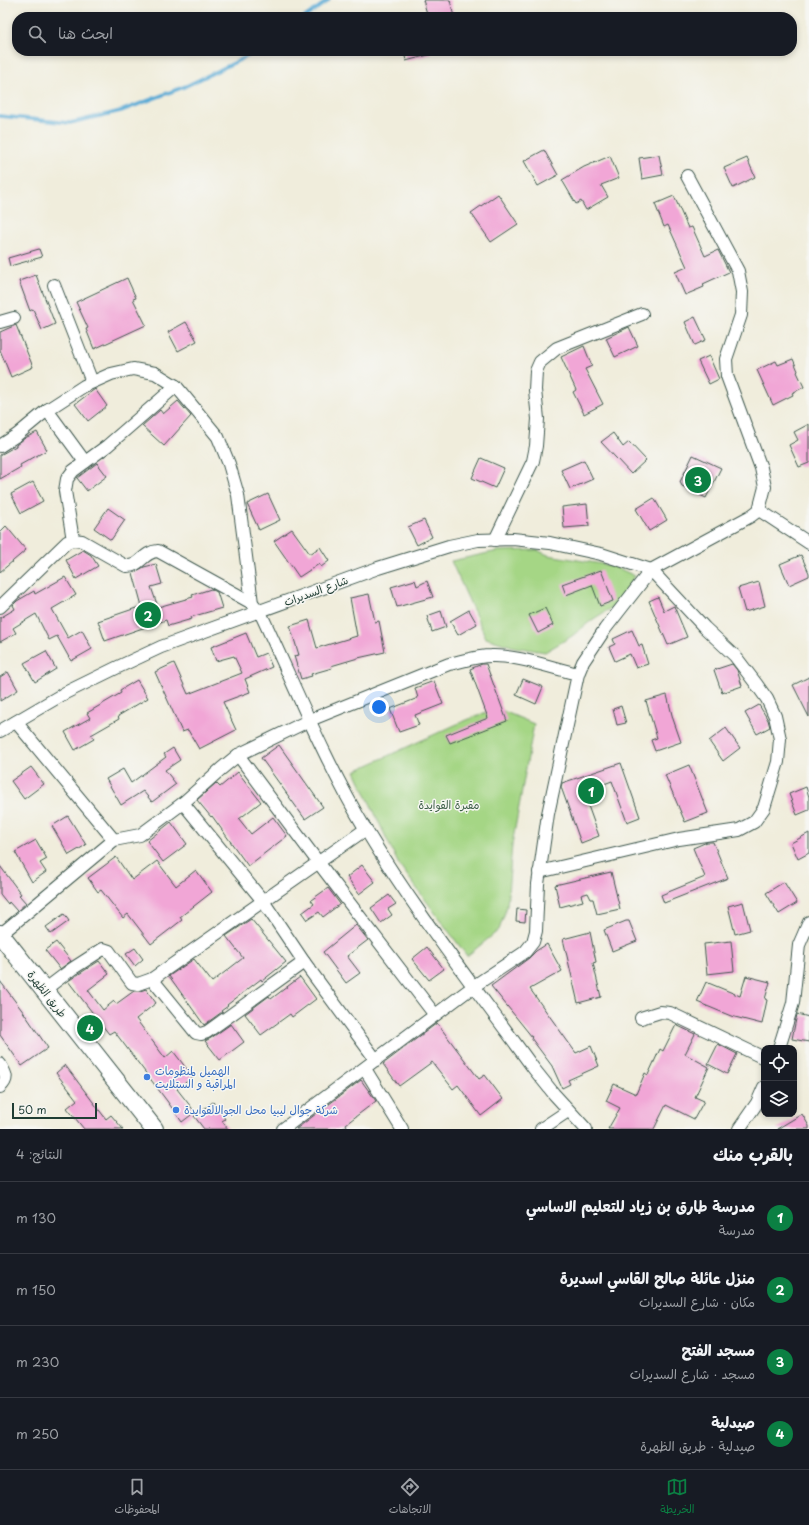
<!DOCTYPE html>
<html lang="ar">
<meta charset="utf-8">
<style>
body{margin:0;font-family:"Playpen Sans","Playpen Sans Arabic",sans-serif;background:#242831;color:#f1f3f6;direction:rtl}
.controls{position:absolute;right:12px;bottom:12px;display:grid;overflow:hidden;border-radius:8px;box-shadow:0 2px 6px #0003}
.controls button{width:36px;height:36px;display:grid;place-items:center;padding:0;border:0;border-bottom:1px solid #363941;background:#171b24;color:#f1f3f6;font:20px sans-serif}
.scale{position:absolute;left:12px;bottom:10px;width:85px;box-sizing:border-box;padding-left:4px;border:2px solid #1f3d34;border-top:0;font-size:11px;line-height:14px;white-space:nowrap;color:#1f3d34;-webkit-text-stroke:3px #f6f6f2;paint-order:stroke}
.you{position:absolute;left:379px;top:707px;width:14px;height:14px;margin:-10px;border:3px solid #fff;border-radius:50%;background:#1a73e8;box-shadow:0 0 0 6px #1a73e833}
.badge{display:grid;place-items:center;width:26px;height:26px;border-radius:50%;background:#0b8043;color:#fff;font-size:13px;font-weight:700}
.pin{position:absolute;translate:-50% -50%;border:2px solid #fff;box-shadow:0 1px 4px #0006}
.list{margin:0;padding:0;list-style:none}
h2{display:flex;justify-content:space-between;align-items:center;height:52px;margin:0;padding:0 16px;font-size:17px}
h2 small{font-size:13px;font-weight:400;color:#9ea1a6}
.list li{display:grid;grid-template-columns:26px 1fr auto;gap:12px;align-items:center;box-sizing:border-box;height:72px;padding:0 16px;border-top:1px solid #363941}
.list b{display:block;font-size:15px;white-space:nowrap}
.list p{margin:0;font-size:13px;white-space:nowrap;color:#9ea1a6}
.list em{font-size:13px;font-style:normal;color:#9ea1a6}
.icon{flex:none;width:22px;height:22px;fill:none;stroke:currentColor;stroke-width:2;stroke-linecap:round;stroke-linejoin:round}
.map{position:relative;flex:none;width:809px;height:1129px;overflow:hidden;direction:ltr}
.search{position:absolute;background:#171b24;box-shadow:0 2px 6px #0003;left:12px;right:12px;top:12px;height:44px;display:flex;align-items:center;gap:10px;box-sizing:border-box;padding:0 14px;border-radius:16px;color:#9ea1a6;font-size:15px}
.sheet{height:340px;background:#171b24}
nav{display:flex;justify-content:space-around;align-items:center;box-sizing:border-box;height:56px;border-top:1px solid #363941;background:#171b24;font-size:11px;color:#9ea1a6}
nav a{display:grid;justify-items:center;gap:2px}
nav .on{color:#0b8043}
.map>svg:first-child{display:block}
.green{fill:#a5d685;stroke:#628a5c}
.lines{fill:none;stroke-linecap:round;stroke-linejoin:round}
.stream{stroke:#5cacd6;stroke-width:3.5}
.building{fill:#f1a6d6}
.minor-casing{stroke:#3e574d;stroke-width:14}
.primary-casing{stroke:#3e574d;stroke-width:20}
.minor{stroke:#fff;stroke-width:12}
.primary{stroke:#fff;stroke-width:18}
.shop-dot{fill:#3f7fe0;stroke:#f6f6f2;stroke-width:1.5}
.labels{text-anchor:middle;stroke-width:3;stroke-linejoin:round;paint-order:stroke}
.street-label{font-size:11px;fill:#1f3d34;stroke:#f6f6f2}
.park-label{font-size:11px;fill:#3a5c44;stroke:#f6f6f2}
.shop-label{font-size:11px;fill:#366cbe;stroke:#f6f6f2;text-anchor:start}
</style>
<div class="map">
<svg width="809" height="1129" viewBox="0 0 809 1129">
<rect width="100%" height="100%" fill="#f6f6f2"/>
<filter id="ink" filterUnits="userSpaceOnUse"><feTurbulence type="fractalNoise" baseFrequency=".025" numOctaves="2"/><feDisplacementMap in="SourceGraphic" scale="8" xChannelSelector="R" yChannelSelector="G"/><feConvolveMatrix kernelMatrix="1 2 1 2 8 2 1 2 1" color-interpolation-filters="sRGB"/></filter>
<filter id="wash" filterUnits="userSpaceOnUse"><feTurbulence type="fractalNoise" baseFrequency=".012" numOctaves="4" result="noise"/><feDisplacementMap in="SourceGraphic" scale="16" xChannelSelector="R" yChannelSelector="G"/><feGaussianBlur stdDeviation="0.9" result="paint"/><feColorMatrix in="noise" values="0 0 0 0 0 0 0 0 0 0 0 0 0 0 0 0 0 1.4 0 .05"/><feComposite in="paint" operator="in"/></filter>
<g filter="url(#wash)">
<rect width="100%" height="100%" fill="#f0eddc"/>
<g class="green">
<path d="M537,550L548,555L614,566L635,576L617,604L592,620L572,636L545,652L514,647L486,638L451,561L498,551Z"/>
<path d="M496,708L534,724L512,845L507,906L499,930L467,956L398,863L355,771L455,725Z"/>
</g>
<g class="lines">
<g class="stream">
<path d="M305,17L329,0"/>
<path d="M0,116L70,123L121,111L186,86L248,56L255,51"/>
</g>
</g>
<g id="blocks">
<g class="building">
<path d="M423,0H450L454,17H428Z"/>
<path d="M404,51H431L432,54L406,61Z"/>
<path d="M544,150L558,175L538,186L524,161Z"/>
<path d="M659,155L663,175L642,179L639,158Z"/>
<path d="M610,156L619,178L601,185L608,197L586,210L581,201L576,204L562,180L584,167Z"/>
<path d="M747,158L755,177L733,188L724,168Z"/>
<path d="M498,194L518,224L491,242L471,213Z"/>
<path d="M674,196L688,228L692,227L705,256L718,250L729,272L703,284L704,287L685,295L675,272L687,267L668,225L664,227L655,204Z"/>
<path d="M39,249L42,257L10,266L8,258Z"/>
<path d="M36,275L55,324L42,330L33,309L30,311L19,281Z"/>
<path d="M127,278L136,298L133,299L146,325L94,349L86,329L88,328L76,302Z"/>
<path d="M695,317L706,340L695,345L685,322Z"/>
<path d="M186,322L197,341L178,351L168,332Z"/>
<path d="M16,325L33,367L11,377L0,350V332Z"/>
<path d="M629,327L638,346L615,357L606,338Z"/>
<path d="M584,346L592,366L585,369L603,404L584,414L573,392L576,390L561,357Z"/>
<path d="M709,356L719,379L709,384L698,361Z"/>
<path d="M793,359L798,371L797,372L804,387L792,393L793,395L773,405L757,370L776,361L778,365Z"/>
<path d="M95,389L107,406L88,421L75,404Z"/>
<path d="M178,401L191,416L164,446L142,426L160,410L163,414Z"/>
<path d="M809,424V463L799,467L789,445L798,440L794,432Z"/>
<path d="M37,432L47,450L20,465L21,467L0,479V455L16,446V445L25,438Z"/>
<path d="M613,433L623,447L629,442L646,460L631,474L601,442Z"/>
<path d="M693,455L721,468L706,498L682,486L680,482Z"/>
<path d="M481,458L504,468L495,488L472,478Z"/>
<path d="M584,460L593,479L570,489L561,470Z"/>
<path d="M97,463L107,476L87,491L77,478Z"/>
<path d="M33,482L43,501L21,513L11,494Z"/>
<path d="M268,494L280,520L259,530L247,504Z"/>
<path d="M654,498L667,520L649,531L636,509Z"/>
<path d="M587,504L589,526L564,528L562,507Z"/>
<path d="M108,508L125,520L111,540L94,528Z"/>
<path d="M424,520L432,537L417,545L408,527Z"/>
<path d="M6,526L26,550L0,572V532Z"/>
<path d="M292,529L310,554L320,547L329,561L321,567L319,564L299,577L274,541Z"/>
<path d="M83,550L91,555L98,566L76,579L66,560Z"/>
<path d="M801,555L809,573V576L789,585L780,564Z"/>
<path d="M156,564L162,584L151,587L158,607L193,597L192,595L211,589L217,592L222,608L191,617L192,619L168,626L166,620L105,641L98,621L142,606L133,573L144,567Z"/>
<path d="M601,570L613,601L600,606L592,585L566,595L562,584Z"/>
<path d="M65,577L76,595L52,609L68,638L82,630L92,649L71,661L57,636L49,640L36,614L13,628L16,633L0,642V618L15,609L13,605L17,601L34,591L35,594Z"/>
<path d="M415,580L417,586L427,581L433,597L397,607L391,587Z"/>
<path d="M759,582L765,606L745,612L738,588Z"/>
<path d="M369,594L375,622L379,621L385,652L358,658L331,666L332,668L311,674L312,676L301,679L294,656L299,655L290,626L309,620L317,648L357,636L350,598Z"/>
<path d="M658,597L664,611L674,606L687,637L668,645L649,601Z"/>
<path d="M545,608L553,625L538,633L529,615Z"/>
<path d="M469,610L477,624L458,635L450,621Z"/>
<path d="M441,611L446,627L432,632L427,616Z"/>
<path d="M632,630L639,646L642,645L648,664L636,668L630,654L615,661L609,647L615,644L613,639Z"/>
<path d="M246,633L256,657L266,653L272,667L245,679L250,692L223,702L236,730L199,749L188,730L182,732L155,672L174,663L188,694L242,673L234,656L216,661L211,647Z"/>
<path d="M46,651L56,669L35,682L24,663Z"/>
<path d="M482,664H486L507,721L450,743L446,735L488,718L470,669Z"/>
<path d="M732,664L737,670L742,686L722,693L714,670Z"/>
<path d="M8,672L18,690L0,701V677Z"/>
<path d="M809,677V717L793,685Z"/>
<path d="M523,679L543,687L536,704L516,695Z"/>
<path d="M137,680L148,698L118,716L119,719L91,735L94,739L75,750L65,732L90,718L87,713L121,693L120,690Z"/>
<path d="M434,681L443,704L415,715L419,725L399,732L390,709L418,698L415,688Z"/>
<path d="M667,695L673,719L681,742L655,751L651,740L657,738L646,701Z"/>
<path d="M759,705L768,720L770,727L757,734L745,713Z"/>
<path d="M621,706L626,723L617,725L613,709Z"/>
<path d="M726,728L740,748L723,761L709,741Z"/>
<path d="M279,745L323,807L305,819L261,758Z"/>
<path d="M173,748L180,760L165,770L176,784L152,802L143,791L121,805L106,779L123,769L131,783L166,757L164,754Z"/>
<path d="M621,763L640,817L627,822L612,781L583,792L599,836L581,843L561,787L562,783Z"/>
<path d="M689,765L708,813L685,822L665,775Z"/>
<path d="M31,767L44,784L24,799L11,781Z"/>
<path d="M238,772L261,802L239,819L251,834L273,817L287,836L248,866L212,816L211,817L197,800L216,783L220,787Z"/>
<path d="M806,787L809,797V810L797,815L789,794Z"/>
<path d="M68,816L86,845L69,855L52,826Z"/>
<path d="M171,822L187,844L163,862L147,841Z"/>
<path d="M809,833V853L798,859L791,843Z"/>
<path d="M36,840L47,859L40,863L46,872L32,882L15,852Z"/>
<path d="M707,842H713L728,878L664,903L661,895L705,877L693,848Z"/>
<path d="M116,857L132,880L157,861L176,886L196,870L212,892L180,917L182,920L151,944L128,914L123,918L101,890L98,892L88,878Z"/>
<path d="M362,865L375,882L359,894L347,877Z"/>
<path d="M0,866L21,894L19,895L26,903L17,911L9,902L8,904L0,894Z"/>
<path d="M611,872L620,909L597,914L593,899H591L588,893L581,895L583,901L560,907L555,885Z"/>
<path d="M784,882L797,903L779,914L766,893Z"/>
<path d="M328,888L340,904L323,917L319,912L307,920L302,913L314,904L311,900Z"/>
<path d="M389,895L396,904L388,909L392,915L381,923L371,908Z"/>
<path d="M743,902L750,930L735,934L728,906Z"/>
<path d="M517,909L526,910L525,922L516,921Z"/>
<path d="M64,914L69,921L51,934L46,927Z"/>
<path d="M251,919L286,962L262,981L261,979L227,1005L228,1006L221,1011L222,1012L204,1025L169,976L194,959L212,982L243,958L226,936Z"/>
<path d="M626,921H629L637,941L612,951L604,930Z"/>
<path d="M356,925L368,940L347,956L360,973L346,983L323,952Z"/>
<path d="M590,932L596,962L593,963L601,997L578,1003L563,939Z"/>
<path d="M731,941L734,971L707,974L704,944Z"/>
<path d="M56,942L71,961L60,969L45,950Z"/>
<path d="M547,944L562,971L530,989L576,1053L591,1046L599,1066L568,1080L570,1084L562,1088L552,1066L531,1038L532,1037L491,986L529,958L536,951Z"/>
<path d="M427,947L444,969L429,980L412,959Z"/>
<path d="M135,948L143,959L135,966L126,954Z"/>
<path d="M99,961L109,974L88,990L103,1010L114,1001L116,1004L134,991H140L146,989L156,1003L136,1019L165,1058L173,1051L193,1077L177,1089L195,1112L182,1122L167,1101L114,1031L109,1034L68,981Z"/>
<path d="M746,976L770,982L765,999L767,1000L762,1024L731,1016L697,1002L706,982L740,996Z"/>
<path d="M300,977L316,999L292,1017L290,1014L261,1035L245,1014L269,996L271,999Z"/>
<path d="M0,981L24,1013L48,1048L22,1066L0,1035Z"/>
<path d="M797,1014L809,1017V1042L792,1039Z"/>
<path d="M437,1023L479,1079L485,1075L503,1099L481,1116L458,1085L453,1089L432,1062L399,1086L383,1064Z"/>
<path d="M231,1024L244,1042L220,1060L205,1041L211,1038Z"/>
<path d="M676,1025L695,1034L685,1054L709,1067L695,1097L704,1101L694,1119L666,1105L654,1129H608L620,1108L606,1101L614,1084L636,1094L645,1073L648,1075L660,1049L663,1051Z"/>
<path d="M718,1044L737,1054L727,1074L708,1064Z"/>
<path d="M65,1065L106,1119L111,1115L123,1129H84L67,1108L77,1100L56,1073Z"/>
<path d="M361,1080L376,1101L346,1124L347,1126L342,1129H296Z"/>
<path d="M213,1102L225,1119L222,1121L228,1129H204L194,1116Z"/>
<path d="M802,1114L809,1126V1129H777Z"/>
</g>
</g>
</g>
<g filter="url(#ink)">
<use href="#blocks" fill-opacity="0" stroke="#3e574d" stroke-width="1"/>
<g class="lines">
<defs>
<g id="minor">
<path d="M54,285L92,382"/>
<path d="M0,322L14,318"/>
<path d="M47,410L85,462"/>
<path d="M0,446L17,435L47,410L84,386L111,374L133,369L155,373L176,386L218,437L229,464L238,495L252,603"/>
<path d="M759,510L809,543"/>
<path d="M73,540L65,491L67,479L73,471L107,446L176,386"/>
<path d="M495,540L533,461L536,446L538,419L535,390L536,371L540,362L557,348L642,314"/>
<path d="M0,607L67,542L73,540L82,541L126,566C141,567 142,552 158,551L252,603L260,612C294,684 325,762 366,830C416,913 477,990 534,1069L554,1094L586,1129"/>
<path d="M16,722L114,840"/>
<path d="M0,731L65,693L116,668L161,647L378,568L449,546L478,540L513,539L550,543L601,554L651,570L705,628L735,656L757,685L767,699L775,716L780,739L778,762L764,808L754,822L739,830L679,839L539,872"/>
<path d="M238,755L318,862L435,1015"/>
<path d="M0,935L114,840L140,835L183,803L221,769L238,755L310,720L449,664C463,661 477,656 491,656C517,655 552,668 578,674"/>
<path d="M304,962L376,1060"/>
<path d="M152,979L196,1033L201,1034L207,1032L304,962L263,901L183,803"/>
<path d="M43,991L72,969L103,949L109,951L132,983L138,984L152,979L366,829"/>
<path d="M641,1018L660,1012L670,1013L764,1058"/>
<path d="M779,1048L793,1003L799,945L809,922"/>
<path d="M0,1064C6,1074 9,1079 0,1087"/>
<path d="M365,1069L402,1129"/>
<path d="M283,1129L474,986L525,952L533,942L536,931L538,884L548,814L578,674L583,662L605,629L651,570L751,516L759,510L765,487L761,468L727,376L726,359L741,315L742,292L738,271L687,176"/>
<path d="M541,1129L568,1111"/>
<path d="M739,1129L757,1103L764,1087"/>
</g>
<path id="primary" d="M0,934L154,1129"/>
</defs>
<use href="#minor" class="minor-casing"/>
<use href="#primary" class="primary-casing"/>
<use href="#minor" class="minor"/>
<use href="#primary" class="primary"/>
</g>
</g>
<g class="shop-dot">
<circle cx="147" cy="1077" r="4"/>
<circle cx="176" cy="1110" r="4"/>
</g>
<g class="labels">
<g class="street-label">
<text transform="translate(316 591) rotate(-20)" y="4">شارع السديرات</text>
<text transform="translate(47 994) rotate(52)" y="4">طريق الظهرة</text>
</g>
<g class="park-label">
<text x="449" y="809">مقبرة القوايدة</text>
</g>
<g class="shop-label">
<text x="155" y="1075">الهميل لمنظومات<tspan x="155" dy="13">المراقبة و الستلايت</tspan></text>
<text x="184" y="1114">شركة جوال ليبيا محل الجوالالقوايدة</text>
</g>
</g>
</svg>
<div class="controls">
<button><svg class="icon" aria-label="locate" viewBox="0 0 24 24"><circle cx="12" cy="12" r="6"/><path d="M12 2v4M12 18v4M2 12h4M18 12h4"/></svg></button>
<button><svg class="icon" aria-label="layers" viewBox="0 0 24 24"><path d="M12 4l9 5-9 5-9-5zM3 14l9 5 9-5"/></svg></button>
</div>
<div class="scale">50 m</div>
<div class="you"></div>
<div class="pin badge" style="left:591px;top:791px">1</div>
<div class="pin badge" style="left:148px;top:615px">2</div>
<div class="pin badge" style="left:698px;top:480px">3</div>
<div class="pin badge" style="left:90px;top:1028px">4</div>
<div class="search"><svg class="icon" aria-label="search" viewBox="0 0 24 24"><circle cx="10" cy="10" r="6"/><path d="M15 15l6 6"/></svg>ابحث هنا</div>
</div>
<section class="sheet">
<h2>بالقرب منك<small>النتائج: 4</small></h2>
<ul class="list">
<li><span class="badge">1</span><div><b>مدرسة طارق بن زياد للتعليم الاساسي</b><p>مدرسة</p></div><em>130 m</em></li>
<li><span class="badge">2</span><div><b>منزل عائلة صالح القاسي اسديرة</b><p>مكان · شارع السديرات</p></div><em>150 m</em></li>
<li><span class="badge">3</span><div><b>مسجد الفتح</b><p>مسجد · شارع السديرات</p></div><em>230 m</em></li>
<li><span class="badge">4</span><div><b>صيدلية</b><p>صيدلية · طريق الظهرة</p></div><em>250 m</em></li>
</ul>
</section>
<nav>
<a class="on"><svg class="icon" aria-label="map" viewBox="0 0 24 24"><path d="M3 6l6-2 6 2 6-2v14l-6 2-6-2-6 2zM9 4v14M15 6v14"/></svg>الخريطة</a>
<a><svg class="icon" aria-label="directions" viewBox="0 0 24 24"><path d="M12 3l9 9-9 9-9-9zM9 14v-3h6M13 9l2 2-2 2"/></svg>الاتجاهات</a>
<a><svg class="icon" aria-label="saved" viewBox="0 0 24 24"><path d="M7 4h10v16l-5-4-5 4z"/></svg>المحفوظات</a>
</nav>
